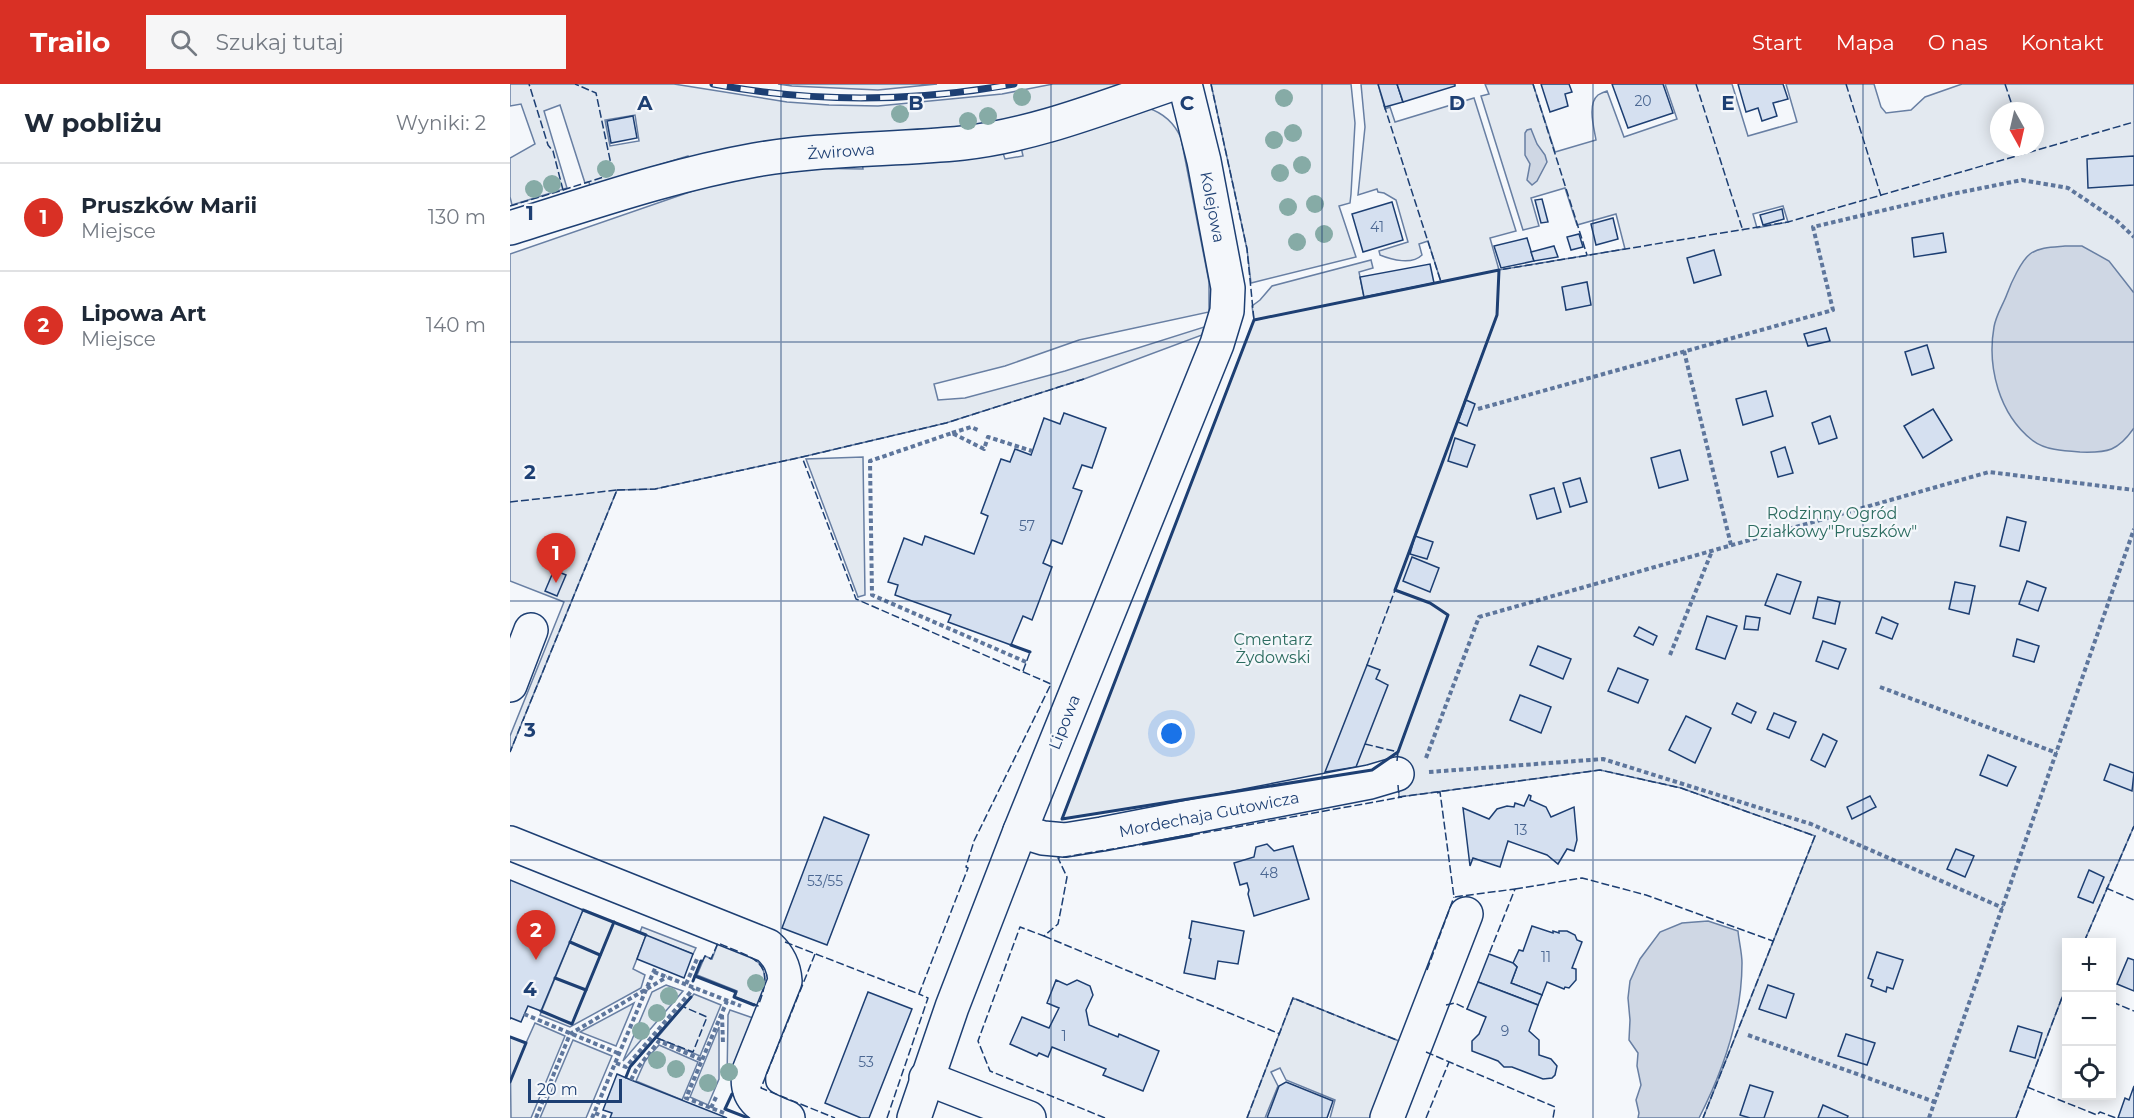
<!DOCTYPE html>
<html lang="pl">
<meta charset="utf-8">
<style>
body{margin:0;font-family:Montserrat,sans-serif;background:#f6f6f7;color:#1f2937}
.controls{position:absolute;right:18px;bottom:18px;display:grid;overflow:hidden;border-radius:0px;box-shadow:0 3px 15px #0003}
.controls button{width:54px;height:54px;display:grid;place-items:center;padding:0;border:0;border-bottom:2px solid #e0e1e3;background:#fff;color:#1f2937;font:30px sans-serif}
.compass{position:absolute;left:1480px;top:18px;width:54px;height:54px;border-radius:50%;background:#fff;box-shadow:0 3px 15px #0003;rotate:172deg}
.scale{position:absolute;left:18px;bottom:15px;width:94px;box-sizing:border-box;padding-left:6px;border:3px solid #1d3f73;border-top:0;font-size:16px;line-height:21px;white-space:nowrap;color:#1d3f73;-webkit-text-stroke:4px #f4f7fb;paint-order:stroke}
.you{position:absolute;left:662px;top:650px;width:21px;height:21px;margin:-15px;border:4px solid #fff;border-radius:50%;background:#1a73e8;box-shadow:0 0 0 9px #1a73e833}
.badge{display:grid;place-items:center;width:39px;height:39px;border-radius:50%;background:#d93025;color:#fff;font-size:20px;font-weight:700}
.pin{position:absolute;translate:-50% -50px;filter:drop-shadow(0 2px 3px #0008)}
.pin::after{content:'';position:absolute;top:32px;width:21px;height:18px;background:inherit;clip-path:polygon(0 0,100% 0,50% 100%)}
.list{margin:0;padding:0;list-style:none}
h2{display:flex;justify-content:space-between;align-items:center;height:78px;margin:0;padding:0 24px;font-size:26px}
h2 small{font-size:20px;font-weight:400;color:#747a83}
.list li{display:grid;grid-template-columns:39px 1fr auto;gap:18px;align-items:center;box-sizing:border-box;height:108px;padding:0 24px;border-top:2px solid #e0e1e3}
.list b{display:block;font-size:22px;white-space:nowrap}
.list p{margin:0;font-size:20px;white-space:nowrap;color:#747a83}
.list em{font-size:20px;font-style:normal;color:#747a83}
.icon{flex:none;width:33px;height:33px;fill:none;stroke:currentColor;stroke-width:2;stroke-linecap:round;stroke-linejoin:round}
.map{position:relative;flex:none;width:1624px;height:1034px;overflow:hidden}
header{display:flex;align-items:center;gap:36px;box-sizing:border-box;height:84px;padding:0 30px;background:#d93025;color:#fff}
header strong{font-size:28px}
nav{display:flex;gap:33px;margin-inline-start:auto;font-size:21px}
.search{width:420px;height:54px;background:#f6f6f7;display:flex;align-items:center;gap:15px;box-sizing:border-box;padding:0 21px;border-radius:0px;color:#747a83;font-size:22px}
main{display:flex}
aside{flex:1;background:#fff}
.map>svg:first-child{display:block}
.green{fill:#e3e9f0;stroke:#687fa3;stroke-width:1.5;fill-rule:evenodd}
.water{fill:#cfd7e4;stroke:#687fa3;stroke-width:1.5}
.building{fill:#d5e0f0;stroke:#1d3f73;stroke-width:1.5}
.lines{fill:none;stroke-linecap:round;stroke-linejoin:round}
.minor-casing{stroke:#1d3f73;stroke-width:36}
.path{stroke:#5e769c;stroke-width:4;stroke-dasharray:4.5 3;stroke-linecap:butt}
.minor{stroke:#f4f7fb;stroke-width:33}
.rail-casing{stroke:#1d3f73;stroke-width:7}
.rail{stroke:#f4f7fb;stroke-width:4.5;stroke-dasharray:14;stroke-linecap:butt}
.fence{stroke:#1d3f73;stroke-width:1.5;stroke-dasharray:8 3;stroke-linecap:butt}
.wall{stroke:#1d3f73;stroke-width:3}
.tree{fill:#86aba6}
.grid{fill:none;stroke:#1d3f73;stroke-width:1.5;stroke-opacity:0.55}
.labels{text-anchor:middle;stroke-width:4.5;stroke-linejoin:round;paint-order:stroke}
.number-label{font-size:14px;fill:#4b6792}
.street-label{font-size:16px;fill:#1d3f73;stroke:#f4f7fb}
.park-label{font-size:16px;fill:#2c6c60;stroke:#f4f7fb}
.grid-label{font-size:20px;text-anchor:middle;font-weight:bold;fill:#1d3f73;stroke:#f4f7fb;stroke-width:4.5;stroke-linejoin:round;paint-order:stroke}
</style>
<header>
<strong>Trailo</strong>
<div class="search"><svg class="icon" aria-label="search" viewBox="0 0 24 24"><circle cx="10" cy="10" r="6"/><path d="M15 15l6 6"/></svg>Szukaj tutaj</div>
<nav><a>Start</a><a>Mapa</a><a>O nas</a><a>Kontakt</a></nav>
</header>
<main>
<aside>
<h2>W pobliżu<small>Wyniki: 2</small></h2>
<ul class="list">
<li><span class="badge">1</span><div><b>Pruszków Marii</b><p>Miejsce</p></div><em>130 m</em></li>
<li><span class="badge">2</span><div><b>Lipowa Art</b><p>Miejsce</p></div><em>140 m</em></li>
</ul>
</aside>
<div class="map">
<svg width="1624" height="1034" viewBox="0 0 1624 1034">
<rect width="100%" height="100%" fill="#f4f7fb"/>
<g class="green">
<path d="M0,0H164L277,18L319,21L368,22L492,10L543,0H618L506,37L179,79L178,72L80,102L79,98L75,99L50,21L34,27L57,104L2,121L0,113V74L25,60L11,20L0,22ZM125,31L129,57L100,62L95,36Z"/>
<path d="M268,0H427L368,6L282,2Z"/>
<path d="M701,0H841L845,39L841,110L840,119L829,122L846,173L741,199L737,165Z"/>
<path d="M851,0H868L875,25L880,23L885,38L964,14L1006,147L980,154L989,186L1115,165L1106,130L1067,141L1055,104L1021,114L1029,142L1013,146L971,12L979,10L975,0H1023L1045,68L1086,56C1084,44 1077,20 1088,11C1091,9 1094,8 1097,7L1114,53L1167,35L1155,0H1222L1238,52L1287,38L1276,0H1364L1371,23L1376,29L1401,26L1415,13L1452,0H1624V742L1574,858H1556V903L1506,1034H1193L1305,752L1171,704L1090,686L889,713L887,668L862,686L552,735L744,236L742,222L750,216L762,202L861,176L863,184L849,188L854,213L931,198L918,157L909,160L912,171C902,181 882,176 870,171L869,167L898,158L886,116L874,109L868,108L867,105L848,111L855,43ZM1489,27H1525V63H1489ZM1273,122L1278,138L1247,144L1243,130Z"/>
<path d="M638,24C653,29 664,38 671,54L699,198V228L569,256L495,282L424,300L428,316L455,314L555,287L694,243L692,251L574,295L436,339L292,373L145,405L107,406L0,668V652L54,518L0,497V170L226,92L291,84L353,85L352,77L493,69L495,75L513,72L511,63Z"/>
<path d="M353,373L355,511L348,513L296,375Z"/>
<path d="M73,826L125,847L130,848L132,843L186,864L183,870L136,852L123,885L135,891L131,904L60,943L30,931Z"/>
<path d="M208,859C244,874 267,876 248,922L225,913L227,907L187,891L195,872L202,875Z"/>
<path d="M156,901L173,907L113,977L142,908Z"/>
<path d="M184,910L211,921L190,972L147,954Z"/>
<path d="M783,914L889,957L860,1034H820L825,1016L776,996L770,984L761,988L768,1002L755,1034H737Z"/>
<path d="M124,919L106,962L70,948Z"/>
<path d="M220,926L243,934L217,996L218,931Z"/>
<path d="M25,939L55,952L21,1034H1L0,953L16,959Z"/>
<path d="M209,943V995L198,1021L180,1013Z"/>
<path d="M63,956L102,972L76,1034H30Z"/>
<path d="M149,961L188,978L172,1016L126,997L135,977Z"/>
</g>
<g class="water">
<path d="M1021,45L1027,60L1035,71L1037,78L1027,97L1022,101L1017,96L1020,80L1015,71V49L1017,46Z"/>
<path d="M1555,162H1572L1599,177L1624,209V344C1608,367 1598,369 1570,368C1553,367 1535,366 1522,356C1489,330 1477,283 1484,243C1486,231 1493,221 1497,210C1501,199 1511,177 1520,170C1529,163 1544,163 1555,162Z"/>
<path d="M1198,837L1228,847C1229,858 1232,869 1232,879C1232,933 1213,987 1189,1034H1128L1129,1029L1126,1016L1131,1001L1127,982L1128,969L1119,956L1120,936L1118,914L1120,897L1130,875L1150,848L1172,839Z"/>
</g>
<g class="building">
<path d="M868,0H887L893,18L875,23Z"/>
<path d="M887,0H945V2L893,18Z"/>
<path d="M1031,0H1059L1062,8L1055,10L1058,22L1040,28Z"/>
<path d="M1102,0H1153L1163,29L1118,44Z"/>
<path d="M1228,0H1273L1278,15L1263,19L1267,32L1252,37L1248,24L1236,28Z"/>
<path d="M123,32L127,54L101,59L97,37Z"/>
<path d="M1624,72V101L1578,104L1577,75Z"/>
<path d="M1032,115L1038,138L1031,139L1025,116Z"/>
<path d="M882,118L893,156L853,168L842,130Z"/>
<path d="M1272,125L1274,135L1253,141L1250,131Z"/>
<path d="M1103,134L1108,155L1086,161L1081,140Z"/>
<path d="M1433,149L1436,168L1404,173L1402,154Z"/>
<path d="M1069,150L1073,163L1061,166L1057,153Z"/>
<path d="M1017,154L1024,177L991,184L984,162Z"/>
<path d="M1044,162L1048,173L1024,177L1021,168Z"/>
<path d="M1204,166L1211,191L1184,199L1177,174Z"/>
<path d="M920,180L924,199L854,213L850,193Z"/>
<path d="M1077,198L1081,221L1056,226L1052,203Z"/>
<path d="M1316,244L1320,257L1298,262L1294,250Z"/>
<path d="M1417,261L1424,284L1402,291L1395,268Z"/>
<path d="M1256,307L1263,332L1233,341L1226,315Z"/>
<path d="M956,316L965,320L957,342L948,338Z"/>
<path d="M1423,325L1442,356L1413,374L1394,342Z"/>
<path d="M554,329L596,344L582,384L572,381L563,404L572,407L552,460L542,456L533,479L542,483L522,536L513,532L501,561L438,538L441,531L385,511L388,501L378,498L394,454L412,461L415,452L464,470L478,432L471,429L491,375L500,378L505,365L521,371L534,334L550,340Z"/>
<path d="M1320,332L1327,354L1309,360L1302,339Z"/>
<path d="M945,354L965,361L957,383L938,377Z"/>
<path d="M1275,363L1283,389L1268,393L1261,368Z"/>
<path d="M1170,366L1178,396L1149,404L1141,374Z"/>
<path d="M1070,394L1077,418L1060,423L1053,399Z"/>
<path d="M1044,404L1051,428L1027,435L1020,411Z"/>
<path d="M1497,433L1516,438L1509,467L1490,462Z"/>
<path d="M905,452L923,458L917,475L900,470Z"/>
<path d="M902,473L929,484L920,508L893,497Z"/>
<path d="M44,486L56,491L47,512L35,507Z"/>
<path d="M1267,490L1291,498L1280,530L1255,521Z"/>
<path d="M1517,497L1536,504L1528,527L1509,520Z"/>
<path d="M1445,498L1465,502L1459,530L1439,525Z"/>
<path d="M1308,513L1330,518L1325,540L1303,534Z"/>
<path d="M1197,532L1227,542L1215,575L1186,565Z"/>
<path d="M1236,532L1250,534L1248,546L1234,545Z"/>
<path d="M1372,533L1388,540L1382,555L1366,549Z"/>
<path d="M1129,543L1147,552L1143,561L1124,552Z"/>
<path d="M1507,555L1529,562L1524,578L1503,572Z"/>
<path d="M1313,557L1336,565L1328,585L1306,577Z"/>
<path d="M1028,562L1061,575L1053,595L1020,581Z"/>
<path d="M857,581L870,586L866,595L878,601L846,683L815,688Z"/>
<path d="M1108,584L1138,596L1128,619L1098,607Z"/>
<path d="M1010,611L1041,623L1031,649L1000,636Z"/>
<path d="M1227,619L1246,628L1241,639L1222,630Z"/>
<path d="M1264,629L1286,638L1279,654L1257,645Z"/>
<path d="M1176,632L1201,644L1185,679L1159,666Z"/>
<path d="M1313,650L1327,657L1315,683L1301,676Z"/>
<path d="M1478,671L1506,683L1497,702L1470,691Z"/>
<path d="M1600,680L1624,689L1622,707L1594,696Z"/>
<path d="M1019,711L1021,712L1020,716L1036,723L1041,733L1064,723L1067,756L1064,767L1057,765L1048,780L1037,771L998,757L990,783L963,774L960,782L953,724L979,735L987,725L997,722L1004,723L1005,719L1014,722Z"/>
<path d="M1360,712L1366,723L1342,735L1337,723Z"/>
<path d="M314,733L359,751L317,861L272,844Z"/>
<path d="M757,760L764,767L783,762L799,815L744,832L738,810L739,806L737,799L730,801L724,779L744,773L746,763Z"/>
<path d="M1446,765L1464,772L1455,793L1437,785Z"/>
<path d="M1579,786L1594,793L1583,819L1568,813Z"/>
<path d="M0,796L73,826L31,927L18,922L11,938L1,934L0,935Z"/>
<path d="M682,837L734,847L728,880L708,877L705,895L674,889L681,855L679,854Z"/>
<path d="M1022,842L1043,849V847L1049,849V847H1057L1065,851L1067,856L1072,858L1062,884L1066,885V896L1059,904L1055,903L1054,905L1037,898L1032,911L1001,899L1007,883L1003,879L1009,866L1013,867Z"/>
<path d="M136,851L183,870L174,894L127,875Z"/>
<path d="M1367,868L1393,876L1383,905L1377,903L1376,908L1361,902L1363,896L1358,894Z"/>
<path d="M979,870L1003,879L1007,883L1001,899L1032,911L1028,921L968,898Z"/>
<path d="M1618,874L1624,876V907L1607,900Z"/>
<path d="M546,896L557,901L567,896L580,902L583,911L576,926L579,941L608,953L609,950L649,967L633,1007L593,991L596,985L542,963L538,973L529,969L527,972L500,960L512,933L539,944L549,924L537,919Z"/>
<path d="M968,898L1028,921L1019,947L1029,956V971L1041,975L1047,982L1045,991L1042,994L1033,995L1002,983H994L988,977L962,967V957L969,950L976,933L957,925Z"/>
<path d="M1258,901L1284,910L1276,934L1249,925Z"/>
<path d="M358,908L402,925L359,1034H351L315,1019Z"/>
<path d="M1508,942L1532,949L1525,974L1500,967Z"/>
<path d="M1336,950L1365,959L1357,981L1328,972Z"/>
<path d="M107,990L121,996L217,1034H100L102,1029L93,1026Z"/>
<path d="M776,998L823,1017L817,1034H757L769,1002Z"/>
<path d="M1240,1001L1263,1008L1254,1034H1240L1230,1031Z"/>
<path d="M1624,1002V1034H1608L1615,1014L1619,1016Z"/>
<path d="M1313,1021L1338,1032L1337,1034H1308Z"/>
</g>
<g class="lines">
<defs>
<g id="minor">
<path d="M0,144C81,119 161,91 245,76C314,64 384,66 453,59C525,51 594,23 662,0"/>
<path d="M0,601L21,546"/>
<path d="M510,747L533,754L555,756L592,750L860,698L887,690"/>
<path d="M0,759L258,862C269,872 274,882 275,897L239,987C234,1017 254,1025 278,1034"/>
<path d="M416,994L519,1034"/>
<path d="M404,1034L442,923L510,747L707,260L717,227L718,204L694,77L675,0"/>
<path d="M877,1034L956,830"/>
</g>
</defs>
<use href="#minor" class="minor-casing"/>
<g class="path">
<path d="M1174,267L1221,461"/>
<path d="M968,325L1323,226L1303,143L1442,110L1512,96L1558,104L1606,136L1624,153"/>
<path d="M442,349L461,343L470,347"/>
<path d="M1160,571L1202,467"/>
<path d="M516,578L362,511L360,377L442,349L474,365L478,353L522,367"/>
<path d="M1370,603L1547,669"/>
<path d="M916,674L969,533L1479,388L1624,406"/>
<path d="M919,688L1093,675L1301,740L1493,824"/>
<path d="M144,888L231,922"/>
<path d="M176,900L187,875"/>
<path d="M14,930L110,970"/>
<path d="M212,931L213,960"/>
<path d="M1238,951L1425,1018"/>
<path d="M106,979L116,983L184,904"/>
<path d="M121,996L126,986L149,957L192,976"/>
<path d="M201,1024L207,1011"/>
<path d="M85,1029L97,1034"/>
<path d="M214,1029L176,1014L217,917"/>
<path d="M26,1034L60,950L157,893"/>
<path d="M82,1034L146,882"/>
<path d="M1419,1034L1624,445"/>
</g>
<use href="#minor" class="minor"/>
<defs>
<path id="rail" d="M203,0C303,19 404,18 504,0"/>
</defs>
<use href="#rail" class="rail-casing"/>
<use href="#rail" class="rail"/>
<g class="fence">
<path d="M701,0L737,165L744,236L857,213"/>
<path d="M1023,0L1077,171"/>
<path d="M1186,0L1233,147"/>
<path d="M1336,0L1371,112"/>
<path d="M1495,0L1504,27"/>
<path d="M874,21L931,198"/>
<path d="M53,106L103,90L86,9L65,0"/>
<path d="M0,122L53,106L43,67L38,61L19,0"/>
<path d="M921,200L989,186"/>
<path d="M954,319L987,231L989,186L1278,138L1624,38"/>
<path d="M107,406L145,405L292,373"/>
<path d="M0,418L107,406L0,668"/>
<path d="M904,454L948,336"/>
<path d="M857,581L885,506"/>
<path d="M513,587L520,568"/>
<path d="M855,660L888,668"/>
<path d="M887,677L888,668L938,531L920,519L885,506L900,465"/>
<path d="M888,701L889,713L1090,686L1171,704L1305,752L1193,1034"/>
<path d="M927,709L930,708L944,813L1005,805L979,870"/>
<path d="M682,751L892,713"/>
<path d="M1596,804L1624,816"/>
<path d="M1005,805L1072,794L1136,811L1263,857"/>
<path d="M534,852L770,950"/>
<path d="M275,858L409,910L458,784L456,783L464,757L541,600L346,515L292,373L436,339L574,295"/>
<path d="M1574,858L1624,742"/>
<path d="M305,870L251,1004L325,1034"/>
<path d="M192,878L195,872L201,875L208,859C244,875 267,876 248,922L244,920"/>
<path d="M917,886L944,813"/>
<path d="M1602,918L1624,927"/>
<path d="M936,921L945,919L957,925"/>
<path d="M147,954L183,968L197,933L174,923"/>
<path d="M916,968L1045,1023L1043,1034"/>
<path d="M1517,1003L1587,1031L1590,1028L1606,1034"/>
<path d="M377,1034L418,914L409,910"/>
<path d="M595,1034L480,987L468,957L510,843L534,852L548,840L552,820L557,793L548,774L633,760"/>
<path d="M737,1034L783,914L889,957"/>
<path d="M916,1034L939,978"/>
<path d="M1506,1034L1556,903"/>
</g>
<g class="wall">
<path d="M989,186L987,231L885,506L920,519L938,531L888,668L862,686L552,735L744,236Z"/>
<path d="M501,561L520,568"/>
<path d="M633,760L682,751"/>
<path d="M73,826L136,851"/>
<path d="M60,858L90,871"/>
<path d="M185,892L226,908L224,913L244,921"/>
<path d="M45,894L76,906"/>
<path d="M183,897L191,877"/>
<path d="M31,927L62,940L104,838"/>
<path d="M0,953L16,959L0,998"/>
<path d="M116,993L120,983L181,913"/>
<path d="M222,1010L215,1025L238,1034"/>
</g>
</g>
<g class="tree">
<circle cx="512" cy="13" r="9"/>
<circle cx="774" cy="14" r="9"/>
<circle cx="390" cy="30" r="9"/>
<circle cx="478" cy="32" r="9"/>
<circle cx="458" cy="37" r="9"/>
<circle cx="783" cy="49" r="9"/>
<circle cx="764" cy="56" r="9"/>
<circle cx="792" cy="81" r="9"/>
<circle cx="96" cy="85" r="9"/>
<circle cx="770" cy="89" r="9"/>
<circle cx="42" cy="100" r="9"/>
<circle cx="24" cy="105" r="9"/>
<circle cx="805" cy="120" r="9"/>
<circle cx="778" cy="123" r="9"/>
<circle cx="814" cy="150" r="9"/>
<circle cx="787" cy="158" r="9"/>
<circle cx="246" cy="899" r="9"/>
<circle cx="159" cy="912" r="9"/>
<circle cx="147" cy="929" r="9"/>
<circle cx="131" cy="947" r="9"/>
<circle cx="147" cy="976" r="9"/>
<circle cx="166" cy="985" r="9"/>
<circle cx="219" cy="988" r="9"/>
<circle cx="198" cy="999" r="9"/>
</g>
<path class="grid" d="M271,0V1034M541,0V1034M812,0V1034M1083,0V1034M1353,0V1034M0,258H1624M0,517H1624M0,776H1624"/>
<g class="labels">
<g class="number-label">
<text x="1133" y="22">20</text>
<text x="867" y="148">41</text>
<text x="517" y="447">57</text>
<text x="1011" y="751">13</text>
<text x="759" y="794">48</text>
<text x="315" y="802">53/55</text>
<text x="1036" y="878">11</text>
<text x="995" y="952">9</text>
<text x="554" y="957">1</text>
<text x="356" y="983">53</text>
</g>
<g class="street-label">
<text transform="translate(331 67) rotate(-4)" y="6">Żwirowa</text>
<text transform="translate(703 123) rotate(79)" y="6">Kolejowa</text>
<text transform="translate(554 638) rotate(-68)" y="6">Lipowa</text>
<text transform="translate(699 730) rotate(-11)" y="6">Mordechaja Gutowicza</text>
</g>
<g class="park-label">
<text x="1322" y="435">Rodzinny Ogród<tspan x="1322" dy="18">Działkowy"Pruszków"</tspan></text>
<text x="763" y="561">Cmentarz<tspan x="763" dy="18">Żydowski</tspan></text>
</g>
</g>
<g class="grid-label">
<text x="135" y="26">A</text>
<text x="406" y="26">B</text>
<text x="677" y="26">C</text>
<text x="947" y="26">D</text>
<text x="1218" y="26">E</text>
<text x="20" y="136">1</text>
<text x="20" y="395">2</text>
<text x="20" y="653">3</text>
<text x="20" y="912">4</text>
</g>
</svg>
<div class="controls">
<button>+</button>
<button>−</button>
<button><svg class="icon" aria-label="locate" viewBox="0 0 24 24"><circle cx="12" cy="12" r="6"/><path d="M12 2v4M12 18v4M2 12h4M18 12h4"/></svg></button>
</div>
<svg class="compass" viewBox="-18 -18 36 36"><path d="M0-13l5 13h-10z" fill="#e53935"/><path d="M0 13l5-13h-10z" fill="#747a83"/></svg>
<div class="scale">20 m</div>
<div class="you"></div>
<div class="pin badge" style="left:46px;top:499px">1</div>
<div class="pin badge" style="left:26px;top:876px">2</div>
</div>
</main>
